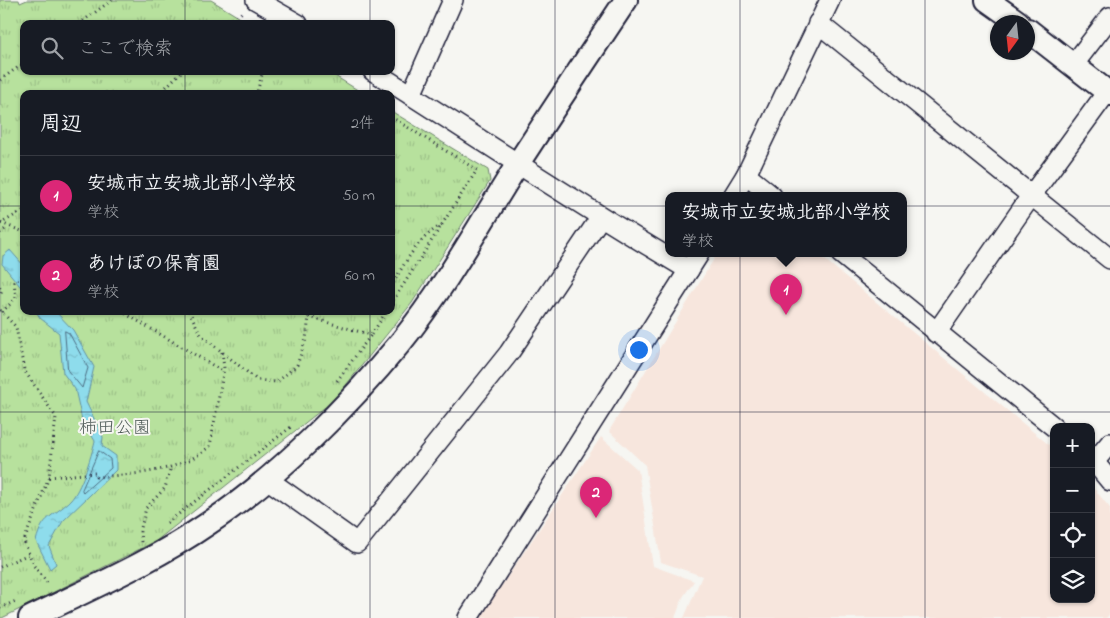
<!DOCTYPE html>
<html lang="ja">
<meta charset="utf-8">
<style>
body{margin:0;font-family:"Indie Flower","Klee One",sans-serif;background:#20242c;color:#f1f3f6}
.controls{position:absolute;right:15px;bottom:15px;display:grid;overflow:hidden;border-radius:10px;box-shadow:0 1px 4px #0004}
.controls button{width:45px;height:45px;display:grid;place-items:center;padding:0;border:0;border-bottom:1px solid #363941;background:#171b24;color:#f1f3f6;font:25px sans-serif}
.compass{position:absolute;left:990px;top:15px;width:45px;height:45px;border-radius:50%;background:#171b24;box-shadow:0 1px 4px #0004;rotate:195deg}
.you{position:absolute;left:638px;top:349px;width:18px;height:18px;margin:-12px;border:4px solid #fff;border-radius:50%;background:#1a73e8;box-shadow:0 0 0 8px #1a73e833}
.badge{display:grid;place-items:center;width:32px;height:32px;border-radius:50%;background:#db2777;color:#fff;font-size:16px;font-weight:700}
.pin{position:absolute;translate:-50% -41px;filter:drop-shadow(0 1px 2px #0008)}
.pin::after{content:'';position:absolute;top:26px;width:18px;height:15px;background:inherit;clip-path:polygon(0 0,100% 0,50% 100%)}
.popup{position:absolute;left:665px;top:192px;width:242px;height:65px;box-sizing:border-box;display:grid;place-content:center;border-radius:10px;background:#171b24;filter:drop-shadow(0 1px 4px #0005);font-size:16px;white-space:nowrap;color:#9ea1a6}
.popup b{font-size:19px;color:#f1f3f6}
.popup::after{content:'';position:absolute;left:50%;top:100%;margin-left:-10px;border:10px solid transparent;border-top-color:#171b24}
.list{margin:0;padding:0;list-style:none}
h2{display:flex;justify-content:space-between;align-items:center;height:65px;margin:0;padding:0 20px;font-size:21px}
h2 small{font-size:16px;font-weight:400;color:#9ea1a6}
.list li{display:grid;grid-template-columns:32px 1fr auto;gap:15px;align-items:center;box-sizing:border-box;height:80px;padding:0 20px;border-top:1px solid #363941}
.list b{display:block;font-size:19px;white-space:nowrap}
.list p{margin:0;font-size:16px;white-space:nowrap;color:#9ea1a6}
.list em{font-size:16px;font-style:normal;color:#9ea1a6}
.icon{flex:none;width:28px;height:28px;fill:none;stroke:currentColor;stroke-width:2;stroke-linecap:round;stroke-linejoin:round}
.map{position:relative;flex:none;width:1110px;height:618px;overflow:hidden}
.search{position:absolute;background:#171b24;box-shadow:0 1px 4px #0004;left:20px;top:20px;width:375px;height:55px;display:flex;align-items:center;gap:12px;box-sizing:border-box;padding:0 18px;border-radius:10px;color:#9ea1a6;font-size:19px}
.panel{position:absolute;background:#171b24;box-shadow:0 1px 4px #0004;left:20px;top:90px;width:375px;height:225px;border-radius:10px}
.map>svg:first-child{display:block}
.built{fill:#f7e6dd}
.park{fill:url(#park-tufts);stroke:#6c826c}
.water{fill:url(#water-ripples);stroke:#6392a5}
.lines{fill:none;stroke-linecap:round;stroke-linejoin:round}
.shore{stroke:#4d6c82;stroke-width:1}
.minor-casing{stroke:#22223b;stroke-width:22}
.tertiary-casing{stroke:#22223b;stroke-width:26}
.path{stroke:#22223b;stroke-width:3;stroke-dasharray:1 4;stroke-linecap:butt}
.minor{stroke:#f6f6f2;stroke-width:19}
.tertiary{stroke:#f6f6f2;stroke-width:22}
.grid{fill:none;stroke:#22223b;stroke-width:1;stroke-opacity:0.55}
.labels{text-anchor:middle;stroke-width:4;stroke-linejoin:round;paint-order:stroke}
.park-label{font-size:18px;fill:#4f5b58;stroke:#f6f6f2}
</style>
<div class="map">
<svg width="1110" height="618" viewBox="0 0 1110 618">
<defs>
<pattern id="park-tufts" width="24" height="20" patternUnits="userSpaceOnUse" patternTransform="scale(1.25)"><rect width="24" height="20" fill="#b7e19d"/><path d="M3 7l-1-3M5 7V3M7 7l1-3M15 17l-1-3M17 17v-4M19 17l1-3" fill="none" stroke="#9dc188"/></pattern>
<pattern id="water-ripples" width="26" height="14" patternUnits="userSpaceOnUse" patternTransform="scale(1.25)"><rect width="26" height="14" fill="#8edcec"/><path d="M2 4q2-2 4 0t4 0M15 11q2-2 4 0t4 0" fill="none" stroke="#7abccb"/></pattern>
</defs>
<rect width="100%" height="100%" fill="#f6f6f2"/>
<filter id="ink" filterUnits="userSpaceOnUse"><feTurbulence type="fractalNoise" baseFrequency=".02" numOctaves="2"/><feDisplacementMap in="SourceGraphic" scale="10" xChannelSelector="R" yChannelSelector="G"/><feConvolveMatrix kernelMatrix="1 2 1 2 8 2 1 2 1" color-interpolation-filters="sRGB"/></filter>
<g filter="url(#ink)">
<g class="built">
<path d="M717,254H818L1054,449V599H1091V485L1110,508V614L1106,618H684L702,576L661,562L645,465L609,431Z"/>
<path d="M601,437L638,470L653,566L694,581L683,597L675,618H480Z"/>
</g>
<path class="park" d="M0,0H19L20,3L27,0H211L250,24H24V71H327L364,94H24V311H391V111L488,170L490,181L412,303L334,400L156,541L2,618H0Z"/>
<g class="water">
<path d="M10,250L24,266V291L2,264L3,256Z"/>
<path d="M36,311H55L73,330L94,367L86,402L103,437L102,446L116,456V470L63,521L49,546L56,564L50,569L36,541C43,515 52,518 70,501C81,490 91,457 95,441L82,420L75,389L63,373L59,333L40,318Z"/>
</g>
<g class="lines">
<g class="shore">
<path d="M65,331L69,333L88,368L82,388L68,371Z"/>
<path d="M99,451L110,459L111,468L83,493L82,490Z"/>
</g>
<defs>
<g id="minor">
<path d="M256,0L298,24"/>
<path d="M818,23L1110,259"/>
<path d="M1074,64L1110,17"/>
<path d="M373,71C479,138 582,207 689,270"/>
<path d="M411,95L453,0"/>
<path d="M746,175L772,196"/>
<path d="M733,196L746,175L830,0"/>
<path d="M841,254L1054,427"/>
<path d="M936,333L1031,196L1107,92"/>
<path d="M1091,458L1110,481"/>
<path d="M1095,461L1110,443"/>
<path d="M267,479L357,543L509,353L600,218"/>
<path d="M468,618L699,254"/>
</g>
<g id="tertiary">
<path d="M987,0L1018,22"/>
<path d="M1028,30L1110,94"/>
<path d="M30,618C91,588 154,561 209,523C277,478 349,405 401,342C446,286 481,222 519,162C554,108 590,54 626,0"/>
</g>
</defs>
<use href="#minor" class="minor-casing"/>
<use href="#tertiary" class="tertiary-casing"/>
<g class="path">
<path d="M79,24L112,0"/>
<path d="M230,24L242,12"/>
<path d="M0,80L24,63"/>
<path d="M105,92L106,94"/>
<path d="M258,93L268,94"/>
<path d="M159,94L182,71"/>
<path d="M254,94L257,92L263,71"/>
<path d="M391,117L477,170L391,304"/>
<path d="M1,223L24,232"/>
<path d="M0,224L24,210"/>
<path d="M0,233L8,227"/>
<path d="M0,287L2,290L0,295"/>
<path d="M391,287C404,264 418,237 442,225"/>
<path d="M0,310L16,327L24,370L56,417L49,477L24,541L34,566L49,585"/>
<path d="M121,311L224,372"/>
<path d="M189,311L201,335L257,380L277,382L297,365L306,339L309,317L304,311"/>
<path d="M2,312L16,298L14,282L24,275"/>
<path d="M309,317L371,335L387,311"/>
<path d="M337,381L371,335"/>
<path d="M49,477L95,473L96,477C134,474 180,473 210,446L224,368L222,352"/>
<path d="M167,523L291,427"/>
<path d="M141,542L140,532L146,508L165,488L171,467"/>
<path d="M0,567L29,554"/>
<path d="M0,608L18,600"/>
</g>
<use href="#minor" class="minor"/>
<use href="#tertiary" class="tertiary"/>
</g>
</g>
<path class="grid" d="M185,0V24M370,0V24M555,0V618M740,0V618M925,0V618M185,71V94M370,71V94M0,206H24M391,206H1110M185,311V618M370,311V618M0,412H1110"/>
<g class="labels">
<g class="park-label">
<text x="115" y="433">柿田公園</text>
</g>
</g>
</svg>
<div class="controls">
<button>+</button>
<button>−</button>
<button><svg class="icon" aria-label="locate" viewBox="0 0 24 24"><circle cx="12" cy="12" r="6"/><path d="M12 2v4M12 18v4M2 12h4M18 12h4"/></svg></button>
<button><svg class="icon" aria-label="layers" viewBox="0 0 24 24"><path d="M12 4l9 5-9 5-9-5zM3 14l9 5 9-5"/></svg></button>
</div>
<svg class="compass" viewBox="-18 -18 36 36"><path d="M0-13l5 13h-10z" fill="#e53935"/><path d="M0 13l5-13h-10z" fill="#9ea1a6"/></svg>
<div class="you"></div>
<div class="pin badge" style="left:786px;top:315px">1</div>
<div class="popup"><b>安城市立安城北部小学校</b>学校</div>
<div class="pin badge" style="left:596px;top:518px">2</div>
<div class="search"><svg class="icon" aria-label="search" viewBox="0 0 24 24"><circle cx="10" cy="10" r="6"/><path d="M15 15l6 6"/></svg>ここで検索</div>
<section class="panel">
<h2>周辺<small>2件</small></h2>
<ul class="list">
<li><span class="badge">1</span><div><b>安城市立安城北部小学校</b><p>学校</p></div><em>50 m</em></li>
<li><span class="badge">2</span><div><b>あけぼの保育園</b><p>学校</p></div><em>60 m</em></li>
</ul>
</section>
</div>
